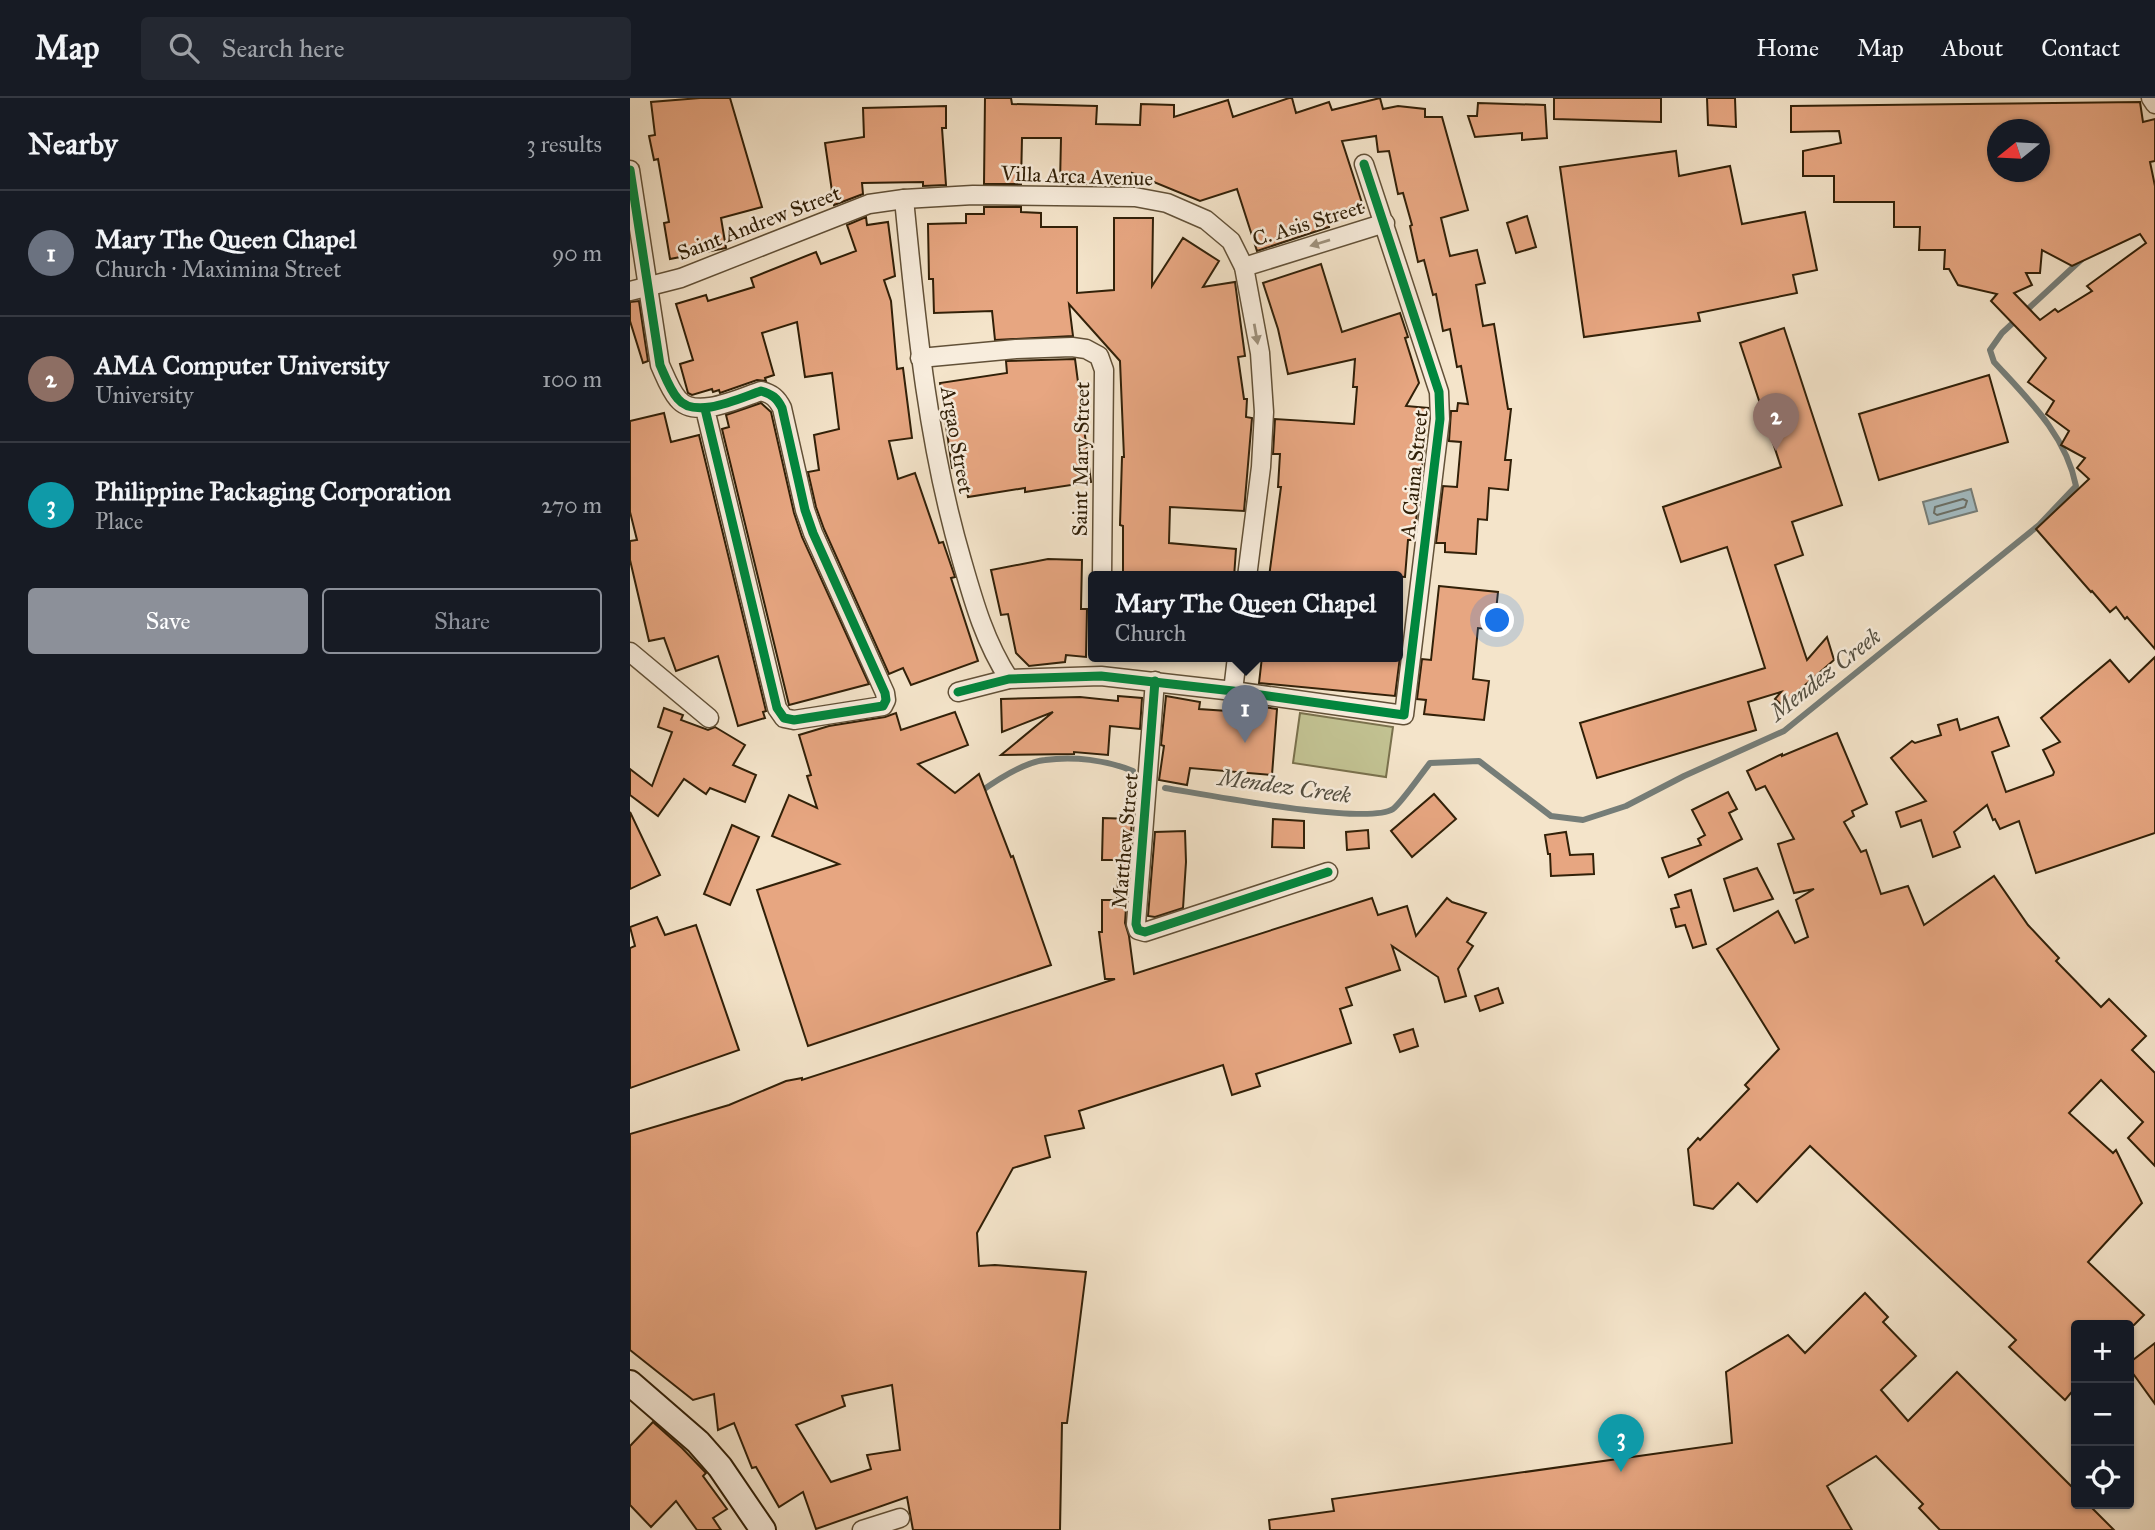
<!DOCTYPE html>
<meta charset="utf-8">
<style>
body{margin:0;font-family:"IM FELL Great Primer",serif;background:#242831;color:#f1f3f6}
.controls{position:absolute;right:21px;bottom:21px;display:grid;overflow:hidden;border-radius:7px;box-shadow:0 2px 5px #0004}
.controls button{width:63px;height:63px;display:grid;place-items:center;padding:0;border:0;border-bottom:2px solid #363941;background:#171b24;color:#f1f3f6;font:35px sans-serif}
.compass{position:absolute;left:1357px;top:21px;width:63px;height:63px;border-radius:50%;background:#171b24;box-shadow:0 2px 5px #0004;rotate:252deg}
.you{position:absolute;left:868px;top:523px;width:24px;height:24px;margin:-18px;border:5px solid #fff;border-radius:50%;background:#1a73e8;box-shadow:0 0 0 10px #1a73e833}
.badge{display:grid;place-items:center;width:46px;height:46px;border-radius:50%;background:#8c9099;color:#fff;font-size:23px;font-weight:700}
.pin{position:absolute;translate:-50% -58px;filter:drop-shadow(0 2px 4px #0008)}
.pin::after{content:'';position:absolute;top:37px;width:24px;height:21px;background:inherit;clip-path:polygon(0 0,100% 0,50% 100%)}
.popup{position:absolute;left:458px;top:473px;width:315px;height:91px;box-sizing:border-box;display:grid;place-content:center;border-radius:7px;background:#171b24;filter:drop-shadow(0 2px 5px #0005);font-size:23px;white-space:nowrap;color:#9ea1a6}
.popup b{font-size:26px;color:#f1f3f6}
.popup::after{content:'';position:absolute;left:50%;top:100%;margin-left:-14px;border:14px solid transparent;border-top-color:#171b24}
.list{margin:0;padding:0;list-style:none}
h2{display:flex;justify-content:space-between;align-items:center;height:91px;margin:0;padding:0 28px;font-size:30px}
h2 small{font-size:23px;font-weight:400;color:#9ea1a6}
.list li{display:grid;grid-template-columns:46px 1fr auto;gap:21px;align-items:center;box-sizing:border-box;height:126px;padding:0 28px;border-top:2px solid #363941}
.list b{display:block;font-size:26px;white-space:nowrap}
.list p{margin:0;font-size:23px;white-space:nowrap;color:#9ea1a6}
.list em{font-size:23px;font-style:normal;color:#9ea1a6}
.actions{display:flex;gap:14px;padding:21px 28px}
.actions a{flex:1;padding:16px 0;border:2px solid #8c9099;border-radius:7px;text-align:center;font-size:24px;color:#8c9099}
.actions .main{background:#8c9099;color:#fff}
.icon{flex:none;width:38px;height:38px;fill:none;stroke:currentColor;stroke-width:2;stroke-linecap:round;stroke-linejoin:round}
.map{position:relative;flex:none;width:1525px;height:1432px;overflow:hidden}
header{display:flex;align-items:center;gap:42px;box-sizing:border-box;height:98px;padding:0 35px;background:#171b24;border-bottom:2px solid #363941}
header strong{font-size:33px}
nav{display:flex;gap:38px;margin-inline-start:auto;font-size:24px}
.search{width:490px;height:63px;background:#242831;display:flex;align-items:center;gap:18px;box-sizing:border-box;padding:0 24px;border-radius:7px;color:#9ea1a6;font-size:26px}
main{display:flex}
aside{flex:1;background:#171b24}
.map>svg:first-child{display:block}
.green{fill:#c2c292;stroke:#7a714d;stroke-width:2}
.water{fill:#a2bbc2;stroke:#757d78;stroke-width:2}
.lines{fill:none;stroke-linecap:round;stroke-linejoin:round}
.shore{stroke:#6a6e65;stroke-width:2}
.stream{stroke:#757d78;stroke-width:6}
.building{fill:#e7a681;stroke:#312008;stroke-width:2;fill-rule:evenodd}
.street-casing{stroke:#625138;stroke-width:21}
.secondary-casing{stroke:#312008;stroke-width:28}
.street{stroke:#f8eddd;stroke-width:18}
.secondary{stroke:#f8eddd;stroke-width:24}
.cycleway-casing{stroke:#f8eddd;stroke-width:13}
.cycleway{stroke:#00873e;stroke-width:9}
.oneway{fill:#9e917d}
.labels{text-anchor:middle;stroke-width:5;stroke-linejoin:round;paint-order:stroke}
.street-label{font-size:21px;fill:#312008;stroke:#f8eddd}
.water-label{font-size:23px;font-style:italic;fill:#534e40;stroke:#f8eddd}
</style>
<header>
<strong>Map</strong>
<div class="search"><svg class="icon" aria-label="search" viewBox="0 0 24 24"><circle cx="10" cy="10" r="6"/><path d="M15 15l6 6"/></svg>Search here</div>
<nav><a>Home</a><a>Map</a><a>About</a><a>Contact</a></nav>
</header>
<main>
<aside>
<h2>Nearby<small>3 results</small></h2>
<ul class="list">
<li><span class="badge" style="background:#6b7280">1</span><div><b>Mary The Queen Chapel</b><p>Church · Maximina Street</p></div><em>90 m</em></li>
<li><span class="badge" style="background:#8d6e63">2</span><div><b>AMA Computer University</b><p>University</p></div><em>100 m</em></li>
<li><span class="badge" style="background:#0f9aa8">3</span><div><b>Philippine Packaging Corporation</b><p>Place</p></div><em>270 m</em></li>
</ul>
<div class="actions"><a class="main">Save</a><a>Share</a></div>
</aside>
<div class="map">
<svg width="1525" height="1432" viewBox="0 0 1525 1432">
<rect width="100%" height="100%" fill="#f4e4ca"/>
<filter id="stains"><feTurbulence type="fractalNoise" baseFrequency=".00286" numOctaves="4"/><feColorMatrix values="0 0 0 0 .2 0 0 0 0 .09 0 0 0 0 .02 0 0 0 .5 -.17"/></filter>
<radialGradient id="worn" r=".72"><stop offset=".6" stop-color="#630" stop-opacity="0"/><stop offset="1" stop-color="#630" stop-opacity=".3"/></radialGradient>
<path class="green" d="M670,615L763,629L756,679L663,665Z"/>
<path class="water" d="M1341,391L1347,413L1299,426L1293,404Z"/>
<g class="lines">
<path class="shore" d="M1333,401L1337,403L1335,409L1307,417L1304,415L1305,409Z"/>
<g class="stream">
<path d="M535,690C573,696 737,728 763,711C772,704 791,676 800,665L849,663L921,718L953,722L996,708L1054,678L1154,633L1409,427L1446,388C1436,337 1398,301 1364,264L1360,252L1372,235L1452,161"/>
<path d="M350,694C367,682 394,664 415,662C444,658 476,662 503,673"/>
</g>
</g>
<g class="building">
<path d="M70,0H100L132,109L91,120L96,150L40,161L34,125L39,124L28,61L24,62L19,38L25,37L21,4Z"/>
<path d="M355,0H381L382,6L467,8L466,26L510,27L511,6L544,7V19L598,2L603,19L659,0H662L666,15L699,4L702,12L750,0L753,11L768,8L795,11V19H812L838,112L811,120L820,158L847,152L855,185L846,187L853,228L864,226L878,311H881L875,362H881L878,392L859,390L857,422L848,421L846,456L815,454V445H806L813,388L827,389L831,344L819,343L821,313H827L828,305L838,306L831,268L827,269L820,231L813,233L806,196L803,197L794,162L788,164L780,128L782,127L773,95L768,96L759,53L748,54L746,38L712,43L734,111L697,123L699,129L627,153L607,91L570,103L502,75V86H430L431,40H392L391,86H354Z"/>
<path d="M924,0H1031V24L924,21Z"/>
<path d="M1077,0H1105L1106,29L1078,27Z"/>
<path d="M1510,4L1513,24L1525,21V63L1520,64L1525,88V551L1497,519L1495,521L1486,509L1480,514L1462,493L1461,494L1406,431L1459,381L1447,370L1455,360L1431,347L1439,333L1416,316L1424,303L1398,284L1416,260L1361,203L1367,196L1328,187L1319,171H1314L1315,152H1289L1290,129H1264V104H1204V78H1173V53L1211,45L1209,33L1161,34V8ZM1368,32H1410V74H1368ZM1510,136L1516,145L1457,188L1462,193L1428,214L1425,211L1410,222L1384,195L1402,187L1396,175H1410L1412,152L1442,168Z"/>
<path d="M848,5L915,7L917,40L892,42V35L845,39L838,18H847Z"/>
<path d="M316,8V30H312L316,87L293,88V84L232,85L233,96L204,107L195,45L234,39L233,10Z"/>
<path d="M1046,53L1049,78L1100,68L1112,126L1175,114L1187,172L1163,177L1167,195L1068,215L1070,223L954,239L930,69Z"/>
<path d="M354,109H391V114L411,115V129H447V195L484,192V120H523L522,188L553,140L589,163L573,189L605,184L615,258L608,259L614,301H617L616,319L622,320L614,413L540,409L539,445L606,451L604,479H493V428L490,427L492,359H494L490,263L439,206L443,238L365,242L362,213L304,215L303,181H299L298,126L336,125V116H354Z"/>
<path d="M897,118L906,149L886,155L877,125Z"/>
<path d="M236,119L237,127L258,124L265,178L254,182L261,203L267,271L273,270L282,340L259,343L268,381L285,375L309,445L313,444L325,479L321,480L348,563L281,587L273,570L259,576L194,431L186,409L178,374L189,372L184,337L209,331L202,275L175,279L167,224L132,235L144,277L135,280L136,283L127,282L90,295L89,292L83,294L82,291L62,297L58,295L50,266L63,262L46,206L76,197L78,203L124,189L121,180L186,154L191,166L226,153L217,127Z"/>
<path d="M691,166L712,234L770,215L778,239L775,240L789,285L776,308L798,310L784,442H778L775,479L709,475L708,479H639L651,389H648L650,356H643L645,321L724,326L727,289H723L725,261L658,276L648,231L633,185Z"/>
<path d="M9,203L18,263L13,265L0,223V204Z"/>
<path d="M1154,230L1212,407L1162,424L1173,457L1145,467L1177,562L1197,539L1204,562L1152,607L1145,601L1151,594L1118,604L1126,632L967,680L950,625L1135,570L1097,449L1051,464L1033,409L1151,369L1110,245Z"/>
<path d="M445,261L461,384L395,394V390L338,399L333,369L322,370L310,285L377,275L376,263Z"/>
<path d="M1359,277L1378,344L1249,382L1229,316Z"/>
<path d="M131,305L141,314L164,415L172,439L239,586L159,607L92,331L99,329L96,317Z"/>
<path d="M34,315L41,344L69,337L136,613L133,614L135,620L108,628L88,558L46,573L34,540L19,543L0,462V443L7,442L0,414V323Z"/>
<path d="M418,461L452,462L451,511H457L456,559L436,557L435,564L399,568L386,555L378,516L371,517L361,472Z"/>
<path d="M809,488L868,494L864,532L848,530L843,581L859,583L854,622L794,616L796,602L787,601L792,561L801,562Z"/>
<path d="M632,559H770L765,598L629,585Z"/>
<path d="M1525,559V735L1406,775L1389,723L1370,731L1365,721L1363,722L1357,707L1324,734L1330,749L1303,759L1291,722L1271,729L1266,714L1296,703L1261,660L1282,643L1285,645L1311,637L1308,627L1327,621L1330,632L1368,619L1379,648L1362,654L1376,694L1423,677L1424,674L1413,652L1430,644L1411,620L1480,562L1499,584Z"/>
<path d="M488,598L512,600L510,631L480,628L478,657L444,654V656L371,657L423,614L372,634L371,601L450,599L488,603Z"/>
<path d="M536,598L570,604L569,611L627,615V608L647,611L642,677L560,670L557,687L529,682L534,648L531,647Z"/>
<path d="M34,610L53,617L51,622L78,632L85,629L115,647L103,667L126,677L115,704L80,690L76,696L54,681L28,718L0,697V671L22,688L42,634L28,629Z"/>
<path d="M325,614L338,647L288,666L325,695L349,676L381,759L383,758L421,867L178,948L127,792L209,766L142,738L159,697L187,710L177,678L181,677L169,637L199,628L255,619L266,615L271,632Z"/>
<path d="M1207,635L1237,706L1222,713L1224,718L1214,724L1231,754L1236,752L1251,796L1278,788L1294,827L1364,778L1398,827L1429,860L1426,863L1471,909L1479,901L1516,938L1502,952L1525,975V1068L1498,1040L1513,1024L1471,982L1439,1015L1483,1055L1486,1052L1512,1105L1458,1164L1514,1217L1504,1227H1446V1289L1435,1302L1379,1249L1386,1242L1180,1048L1127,1104L1108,1085L1083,1111L1064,1107L1058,1051L1068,1040L1070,1042L1119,991L1115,987L1149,951L1087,851L1148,813L1165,845L1178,839L1166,802L1184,791L1164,795L1148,746L1164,741L1135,688L1126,692L1117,673L1152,656V658Z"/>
<path d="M1098,694L1107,711L1099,715L1112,741L1039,779L1032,760L1071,747L1068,741L1075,737L1062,712Z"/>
<path d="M804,696L826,721L782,759L761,733Z"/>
<path d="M0,714L30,777L0,791Z"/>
<path d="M473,720L502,721L495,825L499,838L504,876L742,800L748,817L777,808L786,838L817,800L822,804L856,815L837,844L843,848L828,871L836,898L815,904L808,879L762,848L770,872L716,890L722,907L710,911L721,945L626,976L630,988L602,997L593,967L449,1013L454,1030L415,1038L420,1059L383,1070L347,1135L349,1168L365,1167L456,1174L437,1325H432L430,1432H283L277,1399L186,1431L173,1394L149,1409L126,1369L122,1370L104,1325L88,1332L84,1296L63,1302L0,1252V1036L99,1007L156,983L172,980V982L485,881H475L469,834H472V802H487L489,762H472ZM262,1287L270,1352L237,1357L241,1371L201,1384L166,1327L215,1308L212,1298Z"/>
<path d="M643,721L674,723V750L642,749Z"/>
<path d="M102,727L129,739L100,807L74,796Z"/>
<path d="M738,732L739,750L717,752L716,734Z"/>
<path d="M555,733L556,764L553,810L525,819L518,818L525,734Z"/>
<path d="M936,734L940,757L963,756L964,776L921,778L920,756H918L915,737Z"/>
<path d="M1127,770L1143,801L1104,813L1094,781Z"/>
<path d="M1061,792L1076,846L1063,850L1055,827L1046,829L1041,811L1049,809L1045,797Z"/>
<path d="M27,819L35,837L66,827L109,952L0,990V850L5,848L0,829Z"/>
<path d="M868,890L873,905L850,913L845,898Z"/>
<path d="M783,931L788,948L770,954L764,937Z"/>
<path d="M1235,1195L1258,1219L1253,1224L1286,1258L1251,1292L1278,1323L1327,1274L1446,1393V1406H1458L1484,1432H1310L1289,1410L1293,1406L1246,1358L1197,1388L1222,1432H640L639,1422L704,1413L702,1401L1102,1345L1096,1274L1158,1237L1175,1255Z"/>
<path d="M1525,1245V1306L1499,1270V1265Z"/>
<path d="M23,1324L52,1350L76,1375L73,1378L97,1411L83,1420L91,1432H67L46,1403L21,1429L0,1407V1348Z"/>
</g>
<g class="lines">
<defs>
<g id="street">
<path d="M1521,0L1525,6"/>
<path d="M0,72L30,267C35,278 40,292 48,301C65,322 110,300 131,293C142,296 147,300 152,310L175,412L183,435L255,595L256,602L253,608L164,622L154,620L147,610L75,311"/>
<path d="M274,101C286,223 297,344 332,463C344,505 355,544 379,581"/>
<path d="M614,169L755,125"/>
<path d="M0,193L51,180L239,106L274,101L343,97L505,99L537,105L576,122L601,143L614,169L630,255L634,314L631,369L617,479"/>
<path d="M290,260L386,251L442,249L456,251L469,258L474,272L472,479"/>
<path d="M0,554L79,620"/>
<path d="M525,583L506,826L508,832L515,834L698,774"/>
<path d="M603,593L607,559"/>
<path d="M328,594L379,581L471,578L603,593L774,617L810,321L809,294L734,66"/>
<path d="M232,1432L270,1420"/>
</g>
<path id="secondary" d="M0,1285L68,1344L90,1369L133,1432"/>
</defs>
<use href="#street" class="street-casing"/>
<use href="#secondary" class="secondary-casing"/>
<use href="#street" class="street"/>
<use href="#secondary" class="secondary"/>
<defs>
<g id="cycleway">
<path d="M0,72L30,267C35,278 40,292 48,301C65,322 110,300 131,293C142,296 147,300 152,310L175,412L183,435L255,595L256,602L253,608L164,622L154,620L147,610L75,311"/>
<path d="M525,583L506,826L508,832L515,834L698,774"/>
<path d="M328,594L379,581L471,578L603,593L774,617L810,321L809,294L734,66"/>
</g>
</defs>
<use href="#cycleway" class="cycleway-casing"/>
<use href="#cycleway" class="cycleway"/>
</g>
<defs><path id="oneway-solid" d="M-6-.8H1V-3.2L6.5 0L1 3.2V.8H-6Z" transform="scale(1.75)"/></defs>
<g class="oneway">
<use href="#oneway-solid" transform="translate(690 145) rotate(163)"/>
<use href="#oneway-solid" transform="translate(626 236) rotate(80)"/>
</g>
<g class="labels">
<g class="street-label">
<text transform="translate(447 78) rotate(2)" y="7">Villa Arca Avenue</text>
<text transform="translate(129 125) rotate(-21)" y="7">Saint Andrew Street</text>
<text transform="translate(678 125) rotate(-17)" y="7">C. Asis Street</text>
<text transform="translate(327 342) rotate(80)" y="7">Argao Street</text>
<text transform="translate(451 361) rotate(-89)" y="7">Saint Mary Street</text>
<text transform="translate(784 376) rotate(-84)" y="7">A. Caina Street</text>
<text transform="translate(495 743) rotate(-85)" y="7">Matthew Street</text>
</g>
<g class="water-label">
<text transform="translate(1195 576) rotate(-38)" y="8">Mendez Creek</text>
<text transform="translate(655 688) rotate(8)" y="8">Mendez Creek</text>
</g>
</g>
<rect width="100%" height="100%" filter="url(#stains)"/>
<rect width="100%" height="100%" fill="url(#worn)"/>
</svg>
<div class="controls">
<button>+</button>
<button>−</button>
<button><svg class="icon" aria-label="locate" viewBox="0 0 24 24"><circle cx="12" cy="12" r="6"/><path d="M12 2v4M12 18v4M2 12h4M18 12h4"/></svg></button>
</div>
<svg class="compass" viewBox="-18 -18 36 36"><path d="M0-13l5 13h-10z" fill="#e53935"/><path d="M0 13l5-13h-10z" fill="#9ea1a6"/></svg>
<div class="you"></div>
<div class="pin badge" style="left:615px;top:645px;background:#6b7280">1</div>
<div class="popup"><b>Mary The Queen Chapel</b>Church</div>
<div class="pin badge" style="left:1146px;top:353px;background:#8d6e63">2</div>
<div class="pin badge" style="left:991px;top:1374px;background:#0f9aa8">3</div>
</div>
</main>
